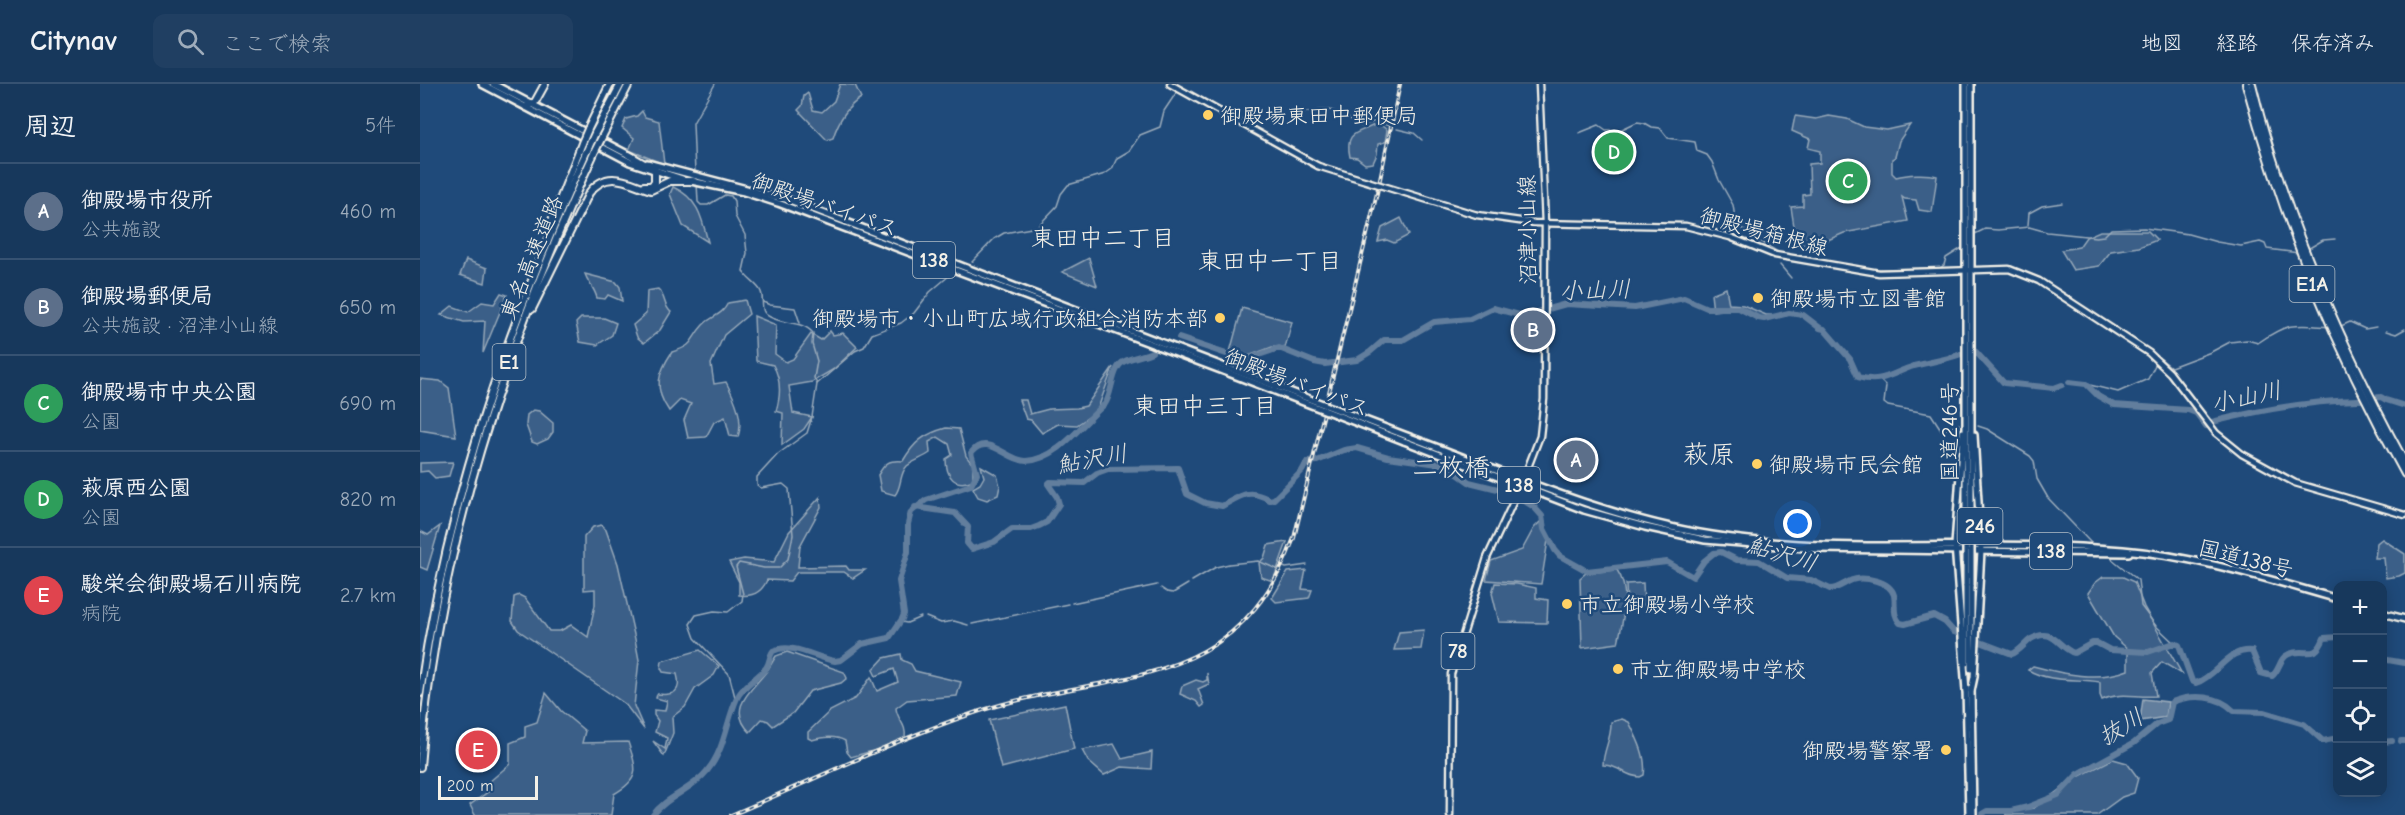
<!DOCTYPE html>
<html lang="ja">
<meta charset="utf-8">
<style>
body{margin:0;font-family:"Comic Neue","Klee One",sans-serif;background:#203f62;color:#f1f3f6}
.controls{position:absolute;right:18px;bottom:18px;display:grid;overflow:hidden;border-radius:12px;box-shadow:0 3px 15px #0003}
.controls button{width:54px;height:54px;display:grid;place-items:center;padding:0;border:0;border-bottom:2px solid #365272;background:#17385c;color:#f1f3f6;font:30px sans-serif}
.scale{position:absolute;left:18px;bottom:15px;width:100px;box-sizing:border-box;padding-left:6px;border:3px solid #f4f1e8;border-top:0;font-size:16px;line-height:21px;white-space:nowrap;color:#f4f1e8;-webkit-text-stroke:4px #1f4a7a;paint-order:stroke}
.you{position:absolute;left:1378px;top:440px;width:21px;height:21px;margin:-15px;border:4px solid #fff;border-radius:50%;background:#1a73e8;box-shadow:0 0 0 9px #1a73e833}
.badge{display:grid;place-items:center;width:39px;height:39px;border-radius:50%;background:#ffd166;color:#fff;font-size:20px;font-weight:700}
.pin{position:absolute;translate:-50% -50%;border:3px solid #fff;box-shadow:0 2px 6px #0006}
.list{margin:0;padding:0;list-style:none}
h2{display:flex;justify-content:space-between;align-items:center;height:78px;margin:0;padding:0 24px;font-size:26px}
h2 small{font-size:20px;font-weight:400;color:#9eacbb}
.list li{display:grid;grid-template-columns:39px 1fr auto;gap:18px;align-items:center;box-sizing:border-box;height:96px;padding:0 24px;border-top:2px solid #365272}
.list b{display:block;font-size:22px;white-space:nowrap}
.list p{margin:0;font-size:20px;white-space:nowrap;color:#9eacbb}
.list em{font-size:20px;font-style:normal;color:#9eacbb}
.icon{flex:none;width:33px;height:33px;fill:none;stroke:currentColor;stroke-width:2;stroke-linecap:round;stroke-linejoin:round}
.map{position:relative;flex:none;width:1985px;height:731px;overflow:hidden}
header{display:flex;align-items:center;gap:36px;box-sizing:border-box;height:84px;padding:0 30px;background:#17385c;border-bottom:2px solid #365272}
header strong{font-size:28px}
nav{display:flex;gap:33px;margin-inline-start:auto;font-size:21px}
.search{width:420px;height:54px;background:#203f62;display:flex;align-items:center;gap:15px;box-sizing:border-box;padding:0 21px;border-radius:12px;color:#9eacbb;font-size:22px}
main{display:flex}
aside{flex:1;background:#17385c}
.map>svg:first-child{display:block}
.green{fill:#3a5f88;stroke:#97a8b8;stroke-width:1.5}
.water{fill:#627e9d;stroke:#9cacbb;stroke-width:1.5}
.lines{fill:none;stroke-linecap:round;stroke-linejoin:round}
.stream{stroke:#9cacbb;stroke-width:1.5}
.river{stroke:#627e9d;stroke-width:6}
.secondary-casing{stroke:#f4f1e8;stroke-width:9}
.primary-casing{stroke:#f4f1e8;stroke-width:9}
.trunk-casing{stroke:#f4f1e8;stroke-width:10}
.motorway-casing{stroke:#f4f1e8;stroke-width:10}
.secondary{stroke:#1f4a7a;stroke-width:4.5}
.primary{stroke:#1f4a7a;stroke-width:4.5}
.trunk{stroke:#1f4a7a;stroke-width:5}
.motorway{stroke:#1f4a7a;stroke-width:6}
.rail-casing{stroke:#f4f1e8;stroke-width:4}
.rail{stroke:#1f4a7a;stroke-width:1.5;stroke-dasharray:4.5;stroke-linecap:butt}
.secondary-bridge-casing{stroke:#f4f1e8;stroke-width:9;stroke-linecap:butt}
.trunk-bridge-casing{stroke:#f4f1e8;stroke-width:10;stroke-linecap:butt}
.motorway-bridge-casing{stroke:#f4f1e8;stroke-width:10;stroke-linecap:butt}
.secondary-bridge{stroke:#1f4a7a;stroke-width:4.5}
.trunk-bridge{stroke:#1f4a7a;stroke-width:5}
.motorway-bridge{stroke:#1f4a7a;stroke-width:6}
.poi-dot{fill:#ffd166;stroke:#1f4a7a;stroke-width:2}
.labels{text-anchor:middle;stroke-width:5;stroke-linejoin:round;paint-order:stroke}
.shield{fill:#1f4a7a;stroke:#b4bfc7;stroke-width:1.5}
.shield-label{font-size:21px;font-weight:bold;fill:#f4f1e8}
.poi-label{font-size:22px;fill:#f4f1e8;stroke:#1f4a7a;text-anchor:start}
.street-label{font-size:22px;fill:#f4f1e8;stroke:#1f4a7a}
.neighbourhood-label{font-size:24px;fill:#f4f1e8;stroke:#1f4a7a}
.water-label{font-size:24px;font-style:italic;fill:#dee0dd;stroke:#1f4a7a}
.quarter-label{font-size:26px;fill:#f4f1e8;stroke:#1f4a7a}
</style>
<header>
<strong>Citynav</strong>
<div class="search"><svg class="icon" aria-label="search" viewBox="0 0 24 24"><circle cx="10" cy="10" r="6"/><path d="M15 15l6 6"/></svg>ここで検索</div>
<nav><a>地図</a><a>経路</a><a>保存済み</a></nav>
</header>
<main>
<aside>
<h2>周辺<small>5件</small></h2>
<ul class="list">
<li><span class="badge" style="background:#5c6f8a">A</span><div><b>御殿場市役所</b><p>公共施設</p></div><em>460 m</em></li>
<li><span class="badge" style="background:#5c6f8a">B</span><div><b>御殿場郵便局</b><p>公共施設 · 沼津小山線</p></div><em>650 m</em></li>
<li><span class="badge" style="background:#2e9e5b">C</span><div><b>御殿場市中央公園</b><p>公園</p></div><em>690 m</em></li>
<li><span class="badge" style="background:#2e9e5b">D</span><div><b>萩原西公園</b><p>公園</p></div><em>820 m</em></li>
<li><span class="badge" style="background:#e0444e">E</span><div><b>駿栄会御殿場石川病院</b><p>病院</p></div><em>2.7 km</em></li>
</ul>
</aside>
<div class="map">
<svg width="1985" height="731" viewBox="0 0 1985 731">
<rect width="100%" height="100%" fill="#1f4a7a"/>
<filter id="ink" filterUnits="userSpaceOnUse"><feTurbulence type="fractalNoise" baseFrequency=".0167" numOctaves="2"/><feDisplacementMap in="SourceGraphic" scale="12" xChannelSelector="R" yChannelSelector="G"/><feConvolveMatrix kernelMatrix="1 2 1 2 8 2 1 2 1" color-interpolation-filters="sRGB"/></filter>
<g filter="url(#ink)">
<g class="green">
<path d="M420,0L435,1L441,14C426,23 418,38 413,54L407,56L378,26L382,22L384,12L388,9L393,26L402,28L414,17Z"/>
<path d="M222,27L225,33L239,37L244,80L209,66L214,54L202,44L206,35L217,32Z"/>
<path d="M1375,32L1396,35L1409,32L1427,35L1444,43L1467,46L1490,41L1479,57L1475,73L1472,75V89L1476,93C1487,90 1506,89 1517,92L1512,128L1499,126L1496,116L1485,115L1482,113L1488,137L1424,149L1394,162H1383L1374,142L1371,123L1383,122V111L1390,110L1389,80L1400,79V67L1388,64L1390,55L1372,47Z"/>
<path d="M958,39L967,46L965,58L958,60L957,70L953,79L945,80L937,74L930,73C924,45 940,50 958,39Z"/>
<path d="M253,103C278,114 282,134 288,158L263,142L250,110Z"/>
<path d="M981,134L989,151L974,159L967,156L958,158L962,144Z"/>
<path d="M1680,147H1728L1737,156L1719,163L1691,167L1679,182L1653,186L1641,166L1659,163L1666,153Z"/>
<path d="M669,174L677,202L642,188Z"/>
<path d="M46,176L67,184L65,199L40,191Z"/>
<path d="M165,190L196,198L200,203L202,217L188,211L185,215L177,214C174,203 168,199 165,190Z"/>
<path d="M1306,204L1309,220L1323,221L1346,231H1370L1339,236L1317,225L1293,227L1291,210Z"/>
<path d="M238,205C246,212 243,222 251,228L240,246L224,259L217,253L213,241L226,230L227,207Z"/>
<path d="M81,209L87,211L63,269L65,237L44,238L21,231L32,222L48,228L62,218L74,220Z"/>
<path d="M325,216L329,230L304,251L291,280L294,300L306,298C315,315 324,335 318,353L310,352L305,333L294,338L286,353L268,354L264,336L271,320L260,316L249,327C233,304 238,289 252,268C276,261 269,256 283,241C292,231 301,233 308,219Z"/>
<path d="M822,224L872,238L865,264L852,263L823,274L810,268Z"/>
<path d="M334,232L356,241L355,270L366,278L373,275L391,250L401,256L410,247L413,251L423,249L437,263L414,285L392,298L369,302L373,329L392,333L384,345L362,361L363,329L356,327C361,311 361,295 353,281L336,277Z"/>
<path d="M161,234H184L196,239L192,251L177,261L160,258L156,239Z"/>
<path d="M693,283L677,327L657,341L638,340L622,349L611,336L606,335L599,316H606L610,330L629,325L657,324L666,322Z"/>
<path d="M0,295L20,297L29,304L36,352L0,346Z"/>
<path d="M113,326L119,327L133,339V348L128,355L117,360L112,358L106,341L107,331Z"/>
<path d="M526,344L539,345L546,372L553,381V396C535,404 526,393 526,375L532,371L529,360L518,353L509,358L510,369C503,374 493,377 487,382C479,390 482,403 475,411L461,407L458,391C465,379 468,376 483,377C494,358 504,350 526,344Z"/>
<path d="M33,378L29,392L15,394L8,387L0,388V379Z"/>
<path d="M561,382L577,391L580,402L578,411L567,416L558,413L553,404L560,400L564,393Z"/>
<path d="M400,413L401,423L380,462L378,483L426,482L429,486H445L433,494L424,488H377L370,497L347,496C342,508 332,513 319,511V498L309,478L324,475L354,478L369,448Z"/>
<path d="M1121,437L1128,456L1121,500L1066,496L1071,477L1102,466L1114,444Z"/>
<path d="M181,441L186,446L198,480L215,555L219,576L214,622L224,645L205,620L98,546L92,537L94,513L99,511L105,514L129,547H140L151,541L168,553L175,521V505L164,506V453L173,443Z"/>
<path d="M20,442L7,486L0,483V447L8,451Z"/>
<path d="M1962,455L1985,470V489L1979,492L1966,494L1964,474H1955L1957,459Z"/>
<path d="M867,458L853,497L841,493L839,479L844,474L848,461Z"/>
<path d="M886,486L882,505L892,506L889,514L856,518L852,514L868,488Z"/>
<path d="M1197,486C1211,506 1203,536 1198,559L1162,564L1160,494L1166,489Z"/>
<path d="M1683,493H1703L1714,498L1724,523L1762,590L1742,578L1732,589L1736,612C1717,614 1701,607 1682,616L1680,611V598C1655,594 1631,599 1608,586L1613,582C1643,590 1678,598 1708,586V565L1694,553L1668,509L1675,499Z"/>
<path d="M1075,499L1097,500L1116,504V514L1128,516L1127,539L1079,538L1072,509Z"/>
<path d="M1223,499L1224,521L1207,523L1206,500Z"/>
<path d="M1004,546L1001,565L974,566L979,548Z"/>
<path d="M280,566L299,582L294,591L275,605L265,623L252,633L253,649L244,672L233,657L245,665L247,654L235,648L238,637L234,631V626L245,627L247,617L236,614L237,610C254,612 262,608 257,590L243,588L241,584L242,577Z"/>
<path d="M367,568L424,588L427,594L421,599L390,607L373,629L353,642L348,637L342,635L330,648C306,624 332,606 346,588C350,583 353,577 356,572Z"/>
<path d="M481,570L482,576L491,580L495,587L541,598L537,612L487,616L476,624C477,636 487,640 485,654L456,666L431,673L427,668L425,657C415,651 403,653 392,656L388,654V648L410,627L436,614L451,593L457,607L478,598L474,585L456,592L453,586L464,574Z"/>
<path d="M787,589L789,600L778,605L784,621L781,623L776,617L760,610L762,602L776,596L783,598L787,596Z"/>
<path d="M126,609L141,627L165,647L162,659L208,658C217,685 221,695 194,710L191,731H55L50,721L69,707V698L90,680V659L105,653V642L117,638Z"/>
<path d="M645,620L654,665L581,684L569,636Z"/>
<path d="M1202,635L1209,638C1217,654 1227,673 1224,691L1220,693C1203,692 1202,682 1183,681C1183,666 1192,654 1191,638Z"/>
<path d="M694,660L702,675L732,668L731,685L702,683L684,691L668,677L662,666Z"/>
<path d="M1693,675L1707,679L1718,694L1714,709L1702,713L1677,731H1586L1585,728L1614,724L1656,694Z"/>
</g>
<path class="water" d="M1723,615L1748,618L1746,633L1720,637Z"/>
<g class="lines">
<g class="stream">
<path d="M878,28C887,29 894,27 902,26C917,24 929,35 941,42L956,37L969,42"/>
<path d="M977,45L994,49L1002,56"/>
<path d="M1159,49L1179,41L1186,46H1200L1217,38L1224,39L1231,43L1240,44L1248,54L1275,58L1277,67L1287,71L1292,78L1299,96L1313,121L1315,134L1321,144L1359,169L1453,185L1520,184L1524,181L1526,174L1542,164"/>
<path d="M275,89L273,39L295,0"/>
<path d="M277,99L278,118L281,121H288L305,111L311,112L314,117L315,132L325,151L327,169L323,187C327,196 338,200 341,208C345,218 338,227 350,233C364,241 382,236 393,249L392,260L397,277L394,294L397,300L392,333L387,349L358,370L337,393V401L341,404L363,400L369,405L373,451L368,475L359,484H344L319,479L316,483L323,510L322,517L308,528L294,527L276,531L270,540L275,554L309,590L316,617"/>
<path d="M1608,141L1609,129L1622,122L1642,119"/>
<path d="M1555,150L1565,145L1578,146L1609,143L1627,148L1676,153L1684,152L1691,145L1724,144L1768,150L1797,158L1821,162L1840,158L1845,160L1847,165L1879,169"/>
<path d="M1886,166L1903,156L1915,155"/>
<path d="M552,178L574,155L584,149L617,143L637,122L641,110L648,101L685,90L692,85L697,74L709,67L720,51L740,43L744,27L756,9"/>
<path d="M1360,181L1371,194"/>
<path d="M343,218L350,221L375,224L380,239"/>
<path d="M1921,242L1930,238L1945,245L1956,243"/>
<path d="M1966,247L1976,250L1985,245"/>
<path d="M1741,275L1751,283L1791,268L1810,258L1827,256L1838,259C1868,238 1875,240 1910,243"/>
<path d="M1460,296L1466,302L1464,319L1468,322L1511,330L1522,347L1539,340"/>
<path d="M397,300L435,267L444,263L452,250L481,239L494,229L510,208L530,191"/>
<path d="M1666,300L1698,308L1728,295L1736,279"/>
<path d="M1558,342L1567,345L1610,372L1614,377L1617,395L1628,414L1671,459"/>
<path d="M1692,475L1718,496L1721,522L1736,542L1754,559"/>
<path d="M772,497L796,483L809,480L838,477L857,485L861,482L866,484L887,481"/>
<path d="M741,504L747,508L753,509L768,500"/>
<path d="M652,519L737,501"/>
<path d="M506,533L521,539L534,537L548,541"/>
<path d="M481,538L487,539L501,533"/>
<path d="M552,540L648,520"/>
</g>
<g class="river">
<path d="M759,254L824,276L859,264L894,278L905,280L937,276L950,268L964,256H983L1014,238L1050,235L1073,224L1103,232L1146,220L1215,224L1264,214L1287,224H1319L1338,234L1344,235L1369,229L1383,231L1400,244L1404,245L1430,275L1438,293C1462,300 1472,289 1494,282C1509,278 1525,276 1541,270"/>
<path d="M1556,268L1584,299L1634,304L1642,301"/>
<path d="M1649,298L1666,300L1678,312L1694,321L1768,326L1776,329L1786,342L1792,338C1840,326 1889,317 1938,316C1946,316 1953,313 1961,313L1966,316L1985,322"/>
<path d="M495,423L535,429L548,443L547,459L552,465L574,458L592,445H611L619,442L627,438L639,420L637,413L628,400L630,398L664,399L677,389L688,385L758,384L767,410L785,419L802,422C822,411 828,404 850,416L854,415L882,387L887,378L897,377L924,366L937,364L968,373L1025,381L1049,398L1090,408L1114,423L1122,432L1124,445L1135,466L1140,472L1167,487L1247,478L1273,493L1284,477L1294,469L1301,468L1317,476L1339,477L1367,494L1391,496L1410,505C1418,505 1424,499 1432,496C1444,492 1470,497 1474,511C1476,522 1472,530 1480,539L1485,540L1514,532L1525,538L1534,548L1592,570C1600,567 1604,560 1611,555C1634,542 1638,564 1654,569L1672,559H1677L1690,566L1728,568L1754,559L1759,561L1772,597L1776,599C1797,592 1809,563 1832,567L1841,589L1852,592C1860,586 1859,574 1869,570C1886,563 1895,578 1904,554L1918,553"/>
<path d="M1962,575L1985,579"/>
<path d="M1981,657H1985"/>
<path d="M1962,658L1972,657"/>
<path d="M1562,730L1567,727H1591L1608,723L1638,711L1658,690L1714,659L1737,640L1748,636L1752,618C1772,610 1799,611 1814,627L1844,628L1884,640L1903,657L1918,654"/>
<path d="M233,731C247,712 272,706 287,687C305,666 306,638 317,614C323,601 337,595 346,584C350,579 349,572 353,567C372,558 396,574 415,577L421,576L442,560L469,554L482,535L484,530L479,497L488,468V440L491,428L506,416L551,401L557,390L551,369C567,347 587,377 606,377C640,375 662,339 685,320C693,309 691,283 705,277C713,273 723,272 732,268"/>
</g>
<defs>
<g id="secondary">
<path d="M750,0L898,82"/>
<path d="M1057,131L1114,139L1266,142L1310,153L1355,171L1459,189L1589,185L1619,197L1729,269L1750,289L1796,349L1822,370L1875,399L1985,431"/>
<path d="M1103,396L1120,352L1124,315L1125,140L1119,0"/>
</g>
<path id="primary" d="M1030,731L1031,590L1067,474L1102,399"/>
<g id="trunk">
<path d="M62,0L210,78L262,95"/>
<path d="M73,0L213,73"/>
<path d="M227,79L369,116L808,284"/>
<path d="M271,97L324,108L358,119L806,288"/>
<path d="M1543,348L1535,461L1546,607"/>
<path d="M987,352C1087,389 1185,434 1292,451C1427,473 1567,453 1703,466C1776,472 1847,495 1918,515"/>
<path d="M984,357L1164,426L1225,443L1285,456L1396,465L1709,469"/>
<path d="M1546,426V0"/>
<path d="M1551,426V0"/>
<path d="M1548,462L1556,454L1557,444"/>
<path d="M1551,501V585"/>
<path d="M1962,529L1985,535"/>
<path d="M1546,579V501"/>
<path d="M1546,604L1549,731"/>
<path d="M1551,604L1553,731"/>
<path d="M1551,607L1554,593L1561,467L1554,351"/>
</g>
<g id="motorway">
<path d="M1826,0C1864,140 1914,263 1985,390"/>
<path d="M1832,0C1864,133 1920,259 1985,379"/>
<path d="M106,23L115,18L125,0"/>
<path d="M168,45L190,0"/>
<path d="M175,49L201,0"/>
<path d="M182,53L209,0"/>
<path d="M209,71L235,86V99L230,102H224"/>
<path d="M131,139L162,59"/>
<path d="M112,225L169,109C188,84 208,99 231,106L250,97H273"/>
<path d="M0,609C27,416 89,238 169,62"/>
<path d="M0,683C15,472 87,256 176,65"/>
</g>
</defs>
<use href="#secondary" class="secondary-casing"/>
<use href="#primary" class="primary-casing"/>
<use href="#trunk" class="trunk-casing"/>
<use href="#motorway" class="motorway-casing"/>
<use href="#secondary" class="secondary"/>
<use href="#primary" class="primary"/>
<use href="#trunk" class="trunk"/>
<use href="#motorway" class="motorway"/>
<defs>
<path id="rail" d="M311,731C392,697 471,657 554,629C688,583 813,616 874,454L957,109L980,0"/>
</defs>
<use href="#rail" class="rail-casing"/>
<use href="#rail" class="rail"/>
<defs>
<path id="secondary-bridge" d="M898,82L1057,131"/>
<g id="trunk-bridge">
<path d="M808,284L987,352"/>
<path d="M806,288L984,357"/>
<path d="M1546,426V501"/>
<path d="M1551,501V426"/>
</g>
<g id="motorway-bridge">
<path d="M162,59L168,45"/>
<path d="M169,62L175,49"/>
<path d="M176,65L182,53"/>
</g>
</defs>
<use href="#secondary-bridge" class="secondary-bridge-casing"/>
<use href="#trunk-bridge" class="trunk-bridge-casing"/>
<use href="#motorway-bridge" class="motorway-bridge-casing"/>
<use href="#secondary-bridge" class="secondary-bridge"/>
<use href="#trunk-bridge" class="trunk-bridge"/>
<use href="#motorway-bridge" class="motorway-bridge"/>
</g>
</g>
<g class="poi-dot">
<circle cx="788" cy="31" r="6"/>
<circle cx="1338" cy="214" r="6"/>
<circle cx="800" cy="234" r="6"/>
<circle cx="1337" cy="380" r="6"/>
<circle cx="1147" cy="520" r="6"/>
<circle cx="1198" cy="585" r="6"/>
<circle cx="1526" cy="666" r="6"/>
</g>
<g class="labels">
<g class="shield">
<rect x="493" y="158" width="42" height="36" rx="4.5"/>
<rect x="1869.5" y="182" width="45" height="36" rx="4.5"/>
<rect x="72.5" y="260" width="33" height="36" rx="4.5"/>
<rect x="1078" y="383" width="42" height="36" rx="4.5"/>
<rect x="1537.5" y="424" width="45" height="36" rx="4.5"/>
<rect x="1610" y="449" width="42" height="36" rx="4.5"/>
<rect x="1021.5" y="549" width="33" height="36" rx="4.5"/>
</g>
<g class="shield-label">
<text x="514" y="183">138</text>
<text x="1892" y="207">E1A</text>
<text x="89" y="285">E1</text>
<text x="1099" y="408">138</text>
<text x="1560" y="449">246</text>
<text x="1631" y="474">138</text>
<text x="1038" y="574">78</text>
</g>
<g class="poi-label">
<text x="800" y="39">御殿場東田中郵便局</text>
<text x="1350" y="222">御殿場市立図書館</text>
<text x="788" y="242" text-anchor="end">御殿場市・小山町広域行政組合消防本部</text>
<text x="1349" y="388">御殿場市民会館</text>
<text x="1159" y="528">市立御殿場小学校</text>
<text x="1210" y="593">市立御殿場中学校</text>
<text x="1514" y="674" text-anchor="end">御殿場警察署</text>
</g>
<g class="street-label">
<text transform="translate(405 120) rotate(19)" y="8">御殿場バイパス</text>
<text transform="translate(1107 146) rotate(-91)" y="8">沼津小山線</text>
<text transform="translate(1344 147) rotate(15)" y="8">御殿場箱根線</text>
<text transform="translate(111 173) rotate(-68)" y="8">東名高速道路</text>
<text transform="translate(877 298) rotate(21)" y="8">御殿場バイパス</text>
<text transform="translate(1529 348) rotate(-90)" y="8">国道246号</text>
<text transform="translate(1826 474) rotate(14)" y="8">国道138号</text>
</g>
<g class="neighbourhood-label">
<text x="683" y="162">東田中二丁目</text>
<text x="850" y="185">東田中一丁目</text>
<text x="785" y="330">東田中三丁目</text>
</g>
<g class="water-label">
<text transform="translate(1175 206) rotate(-2)" y="8">小山川</text>
<text transform="translate(1826 313) rotate(-12)" y="8">小山川</text>
<text transform="translate(672 375) rotate(-10)" y="8">鮎沢川</text>
<text transform="translate(1362 470) rotate(17)" y="8">鮎沢川</text>
<text transform="translate(1701 643) rotate(-31)" y="8">抜川</text>
</g>
<g class="quarter-label">
<text x="1289" y="379">萩原</text>
<text x="1031" y="392">二枚橋</text>
</g>
</g>
</svg>
<div class="controls">
<button>+</button>
<button>−</button>
<button><svg class="icon" aria-label="locate" viewBox="0 0 24 24"><circle cx="12" cy="12" r="6"/><path d="M12 2v4M12 18v4M2 12h4M18 12h4"/></svg></button>
<button><svg class="icon" aria-label="layers" viewBox="0 0 24 24"><path d="M12 4l9 5-9 5-9-5zM3 14l9 5 9-5"/></svg></button>
</div>
<div class="scale">200 m</div>
<div class="you"></div>
<div class="pin badge" style="left:1156px;top:376px;background:#5c6f8a">A</div>
<div class="pin badge" style="left:1113px;top:246px;background:#5c6f8a">B</div>
<div class="pin badge" style="left:1428px;top:97px;background:#2e9e5b">C</div>
<div class="pin badge" style="left:1194px;top:68px;background:#2e9e5b">D</div>
<div class="pin badge" style="left:58px;top:666px;background:#e0444e">E</div>
</div>
</main>
